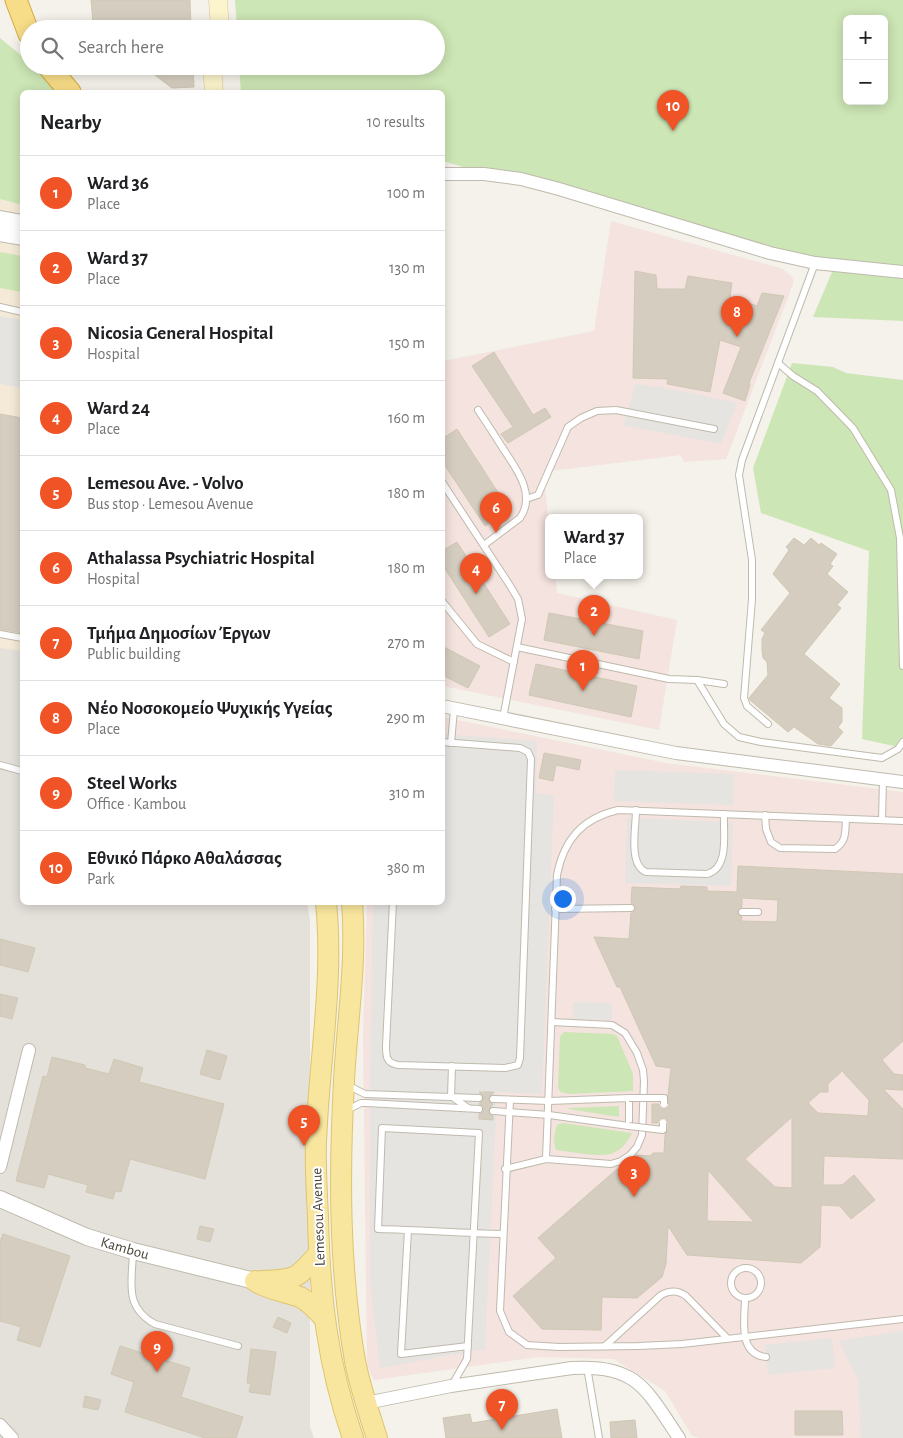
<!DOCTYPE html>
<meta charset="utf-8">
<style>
body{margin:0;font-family:"Alegreya Sans",sans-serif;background:#f6f6f6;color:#202124}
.controls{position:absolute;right:15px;top:15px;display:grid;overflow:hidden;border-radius:8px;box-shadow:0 2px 12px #0003}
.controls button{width:45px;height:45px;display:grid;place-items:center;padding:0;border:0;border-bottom:1px solid #e0e0e0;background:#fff;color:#202124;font:25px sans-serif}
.you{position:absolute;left:562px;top:898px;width:18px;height:18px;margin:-12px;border:4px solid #fff;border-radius:50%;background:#1a73e8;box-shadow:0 0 0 8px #1a73e833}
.badge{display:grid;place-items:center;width:32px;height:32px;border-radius:50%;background:#ef5326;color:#fff;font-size:16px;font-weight:700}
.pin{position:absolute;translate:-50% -41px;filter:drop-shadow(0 1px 2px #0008)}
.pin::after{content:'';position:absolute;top:26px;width:18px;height:15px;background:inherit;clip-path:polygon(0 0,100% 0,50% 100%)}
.popup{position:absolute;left:545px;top:514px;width:98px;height:65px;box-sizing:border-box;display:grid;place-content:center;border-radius:8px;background:#fff;filter:drop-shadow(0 1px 4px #0005);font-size:16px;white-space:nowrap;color:#757577}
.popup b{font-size:19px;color:#202124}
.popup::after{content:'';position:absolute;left:50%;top:100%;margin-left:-10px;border:10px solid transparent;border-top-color:#fff}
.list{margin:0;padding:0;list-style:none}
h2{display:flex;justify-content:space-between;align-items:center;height:65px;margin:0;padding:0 20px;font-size:21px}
h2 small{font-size:16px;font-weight:400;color:#757577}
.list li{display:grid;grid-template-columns:32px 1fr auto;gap:15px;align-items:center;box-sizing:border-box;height:75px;padding:0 20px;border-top:1px solid #e0e0e0}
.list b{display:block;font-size:19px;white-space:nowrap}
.list p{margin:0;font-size:16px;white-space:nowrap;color:#757577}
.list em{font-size:16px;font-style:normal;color:#757577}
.icon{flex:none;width:28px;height:28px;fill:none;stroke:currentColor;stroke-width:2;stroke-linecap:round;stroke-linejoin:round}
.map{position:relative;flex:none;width:903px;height:1438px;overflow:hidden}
.search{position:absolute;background:#fff;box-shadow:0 2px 12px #0003;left:20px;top:20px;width:425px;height:55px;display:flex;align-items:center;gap:12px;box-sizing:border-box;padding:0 18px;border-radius:28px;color:#757577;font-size:19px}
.panel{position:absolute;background:#fff;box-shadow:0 2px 12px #0003;left:20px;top:90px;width:425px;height:815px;border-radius:8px}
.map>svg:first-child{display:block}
.commercial{fill:#f4ead7}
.industrial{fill:#e4e1db}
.medical{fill:#f4e3de}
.green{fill:#cde6b5;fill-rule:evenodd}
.parking{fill:#e6e4e1}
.building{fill:#d5cec0;stroke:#d0c7b3;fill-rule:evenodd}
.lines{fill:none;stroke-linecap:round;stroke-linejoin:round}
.service-casing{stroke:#bfbaad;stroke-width:8}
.minor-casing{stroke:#bfbaad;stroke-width:14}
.tertiary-casing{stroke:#bfbaad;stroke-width:18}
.secondary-casing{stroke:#d1c79c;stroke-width:19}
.primary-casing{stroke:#dec46e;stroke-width:22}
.trunk-casing{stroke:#d6aa42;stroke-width:23}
.service{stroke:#fff;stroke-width:6}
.minor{stroke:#fff;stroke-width:12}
.tertiary{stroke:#fff;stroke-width:16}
.secondary{stroke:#fcf4cc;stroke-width:18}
.primary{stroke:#f9e69e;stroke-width:20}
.trunk{stroke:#f8dd88;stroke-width:21}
.service-bridge-casing{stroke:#bfbaad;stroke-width:8;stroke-linecap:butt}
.service-bridge{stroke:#fff;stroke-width:6}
.labels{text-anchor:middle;stroke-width:4;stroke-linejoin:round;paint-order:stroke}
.street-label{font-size:15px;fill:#484338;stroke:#fff}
</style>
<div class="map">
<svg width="903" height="1438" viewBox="0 0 903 1438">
<rect width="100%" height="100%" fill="#f4f2ea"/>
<path class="commercial" d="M0,199L22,205V787L0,783Z"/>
<path class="industrial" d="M0,648L22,651V902L307,903L310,920V1427L314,1438H0Z"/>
<g class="medical">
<path d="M611,221L780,268L787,272L793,278V284L726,459L684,462L681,455L543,472L549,524V575H555L557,593L677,620L659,730L443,686V361L594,331Z"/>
<path d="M443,717L666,763L903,792V1438H701L692,1436L665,1391L614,1359L538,1357L374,1380L367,1366L363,1037L367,903L442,902Z"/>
</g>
<g class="green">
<path d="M235,0H903V321L813,317L835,265L564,197L443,161L442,92H241L239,66H436V29H237ZM847,19H884V101H847Z"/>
<path d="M0,38L29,62V66H34L62,92H22V205L0,199Z"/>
<path d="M0,252L22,256V292L0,288Z"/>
<path d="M792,363L833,367L846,373L903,380V748L862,739L869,551L761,513L753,468Z"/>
<path d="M564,1032L613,1034L617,1036L633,1074V1091L570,1094L561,1092L558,1088L560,1037Z"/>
<path d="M619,1106V1117L568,1109L569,1108Z"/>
<path d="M563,1123L632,1133C628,1141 622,1150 613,1153C602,1158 574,1152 562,1151L556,1150C553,1142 554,1133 557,1125Z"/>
</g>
<g class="parking">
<path d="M0,316L22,320V388L0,384Z"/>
<path d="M636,384L660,387L737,403L721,444L623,425Z"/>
<path d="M443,734L537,741L536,793L554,795L542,1094L497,1092L485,1349L380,1368L370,1284V1064L373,903L442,902Z"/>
<path d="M615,770L734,774L733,805L614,801Z"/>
<path d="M627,818L733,822L731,886L625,883Z"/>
<path d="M573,1002L612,1003V1020L573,1019Z"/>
<path d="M903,1331V1438H861L858,1380L839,1341Z"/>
<path d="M832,1338L835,1368L768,1375L765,1345Z"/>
</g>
<g class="building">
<path d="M91,0H190L191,29H143L142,26L126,27L123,29H100L93,23Z"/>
<path d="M143,66H193L194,87L172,88Z"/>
<path d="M635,271L656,275L657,289H685L688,276L732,283L730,297L757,306L762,293L784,296L749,383L750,385L745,401L723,393L741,347L720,340L710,392L667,384L668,379L633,378Z"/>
<path d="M494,352L533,415L545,408L551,417L508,443L501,434L513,427L472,366Z"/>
<path d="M0,414L22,418V633L0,629Z"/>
<path d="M457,429L510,511L485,526L442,461V439Z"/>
<path d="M794,538L804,545L811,538L819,545L821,543L837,554L830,564L833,566L827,574L848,592L837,605L841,608L804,654L840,684L829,698L842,708V722L838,727L843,732L831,746L818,744L794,727L788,732L751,701L749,698L768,675L767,662L763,658L762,650V639L765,633L761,630L790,593L773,574L789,550L786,547Z"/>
<path d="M457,542L510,624L489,637L442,564V551Z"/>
<path d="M549,613L643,631L639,659L544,640Z"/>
<path d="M442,646L480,666L468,688L442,675Z"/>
<path d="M536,664L637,686L631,717L529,695Z"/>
<path d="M544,753L581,760L579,770L556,765L553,781L539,778Z"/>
<path d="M738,866L903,874V1041L882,1060L894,1074L903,1075V1090L883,1089L903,1109V1159L824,1156L823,1185H842L854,1175L875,1200L851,1219L840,1206L821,1205L820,1247L801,1263L687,1255L668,1226L666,1264L662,1277L637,1298L602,1297L601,1330L542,1329L513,1296L556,1258L538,1238L617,1169L635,1170L636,1155L650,1156L653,1153H664L665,1135L668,1130V1123L665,1118L660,1119L658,1123H652V1104H659L660,1107L664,1109L669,1106L668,1095L671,1068L656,1066L620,987H617L594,937L629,939L631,913L634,912L636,908L635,905L631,903L632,887L680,889L681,886L707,887V891L737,892ZM742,898L778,900L777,922L741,921L742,917L738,915L737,912L742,907ZM842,1071L869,1100L868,1116L818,1113L808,1103L820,1092H828V1084ZM792,1117V1188L775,1187L745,1159ZM708,1170L754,1222L707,1221Z"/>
<path d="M0,939L35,948L28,972L0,965Z"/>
<path d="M0,994L18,998L12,1019L0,1016Z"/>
<path d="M207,1050L227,1056L220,1080L200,1074Z"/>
<path d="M52,1057L85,1065V1068L109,1074L114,1059L143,1068L139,1082L224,1104L205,1179L130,1159L121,1192L115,1191L113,1199L86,1192L88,1185L48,1174L44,1188L16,1181L43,1076L47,1077Z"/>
<path d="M479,1092H494L488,1099L490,1103L493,1104L488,1111L490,1115L493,1116V1120L479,1119V1114L483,1112L484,1109L482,1105L479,1104L484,1098Z"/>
<path d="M200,1226L214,1229L210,1242L197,1239Z"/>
<path d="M3,1234L70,1256L40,1347L17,1340L21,1327L0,1321V1242Z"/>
<path d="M278,1317L291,1323L287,1333L273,1327Z"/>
<path d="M120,1346L190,1368L181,1397L243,1417L236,1438H205L125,1412L134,1382L111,1374Z"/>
<path d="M251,1349L276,1352L270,1395L249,1392L251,1384L247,1383Z"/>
<path d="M85,1396L101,1400L98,1410L83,1407Z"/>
<path d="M557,1409L562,1438H446L443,1418L470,1414L472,1423Z"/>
<path d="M795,1411H842L843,1435H795Z"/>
<path d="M635,1420L637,1438H611L610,1422Z"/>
</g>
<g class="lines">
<defs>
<g id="service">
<path d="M0,307L22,312"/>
<path d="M778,363L793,376L817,391L853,428L891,490L900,538L903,666"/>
<path d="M478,410C486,422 494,434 502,447C515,467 537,494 520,518L484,545"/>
<path d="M442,482L509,584L518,599L522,619L503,718"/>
<path d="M526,499L538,495L568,427L581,418L597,411L616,410L714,429"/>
<path d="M442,601L477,644L514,662"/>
<path d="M0,634L22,638"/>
<path d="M517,647L669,679L697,680L724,684"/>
<path d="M697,680L724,724L739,737L761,742L882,758L898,749L903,742"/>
<path d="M768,724L747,706L744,698L752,599V560L739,475L742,460L815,263"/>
<path d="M451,743L454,709"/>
<path d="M0,765L22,771"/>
<path d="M636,810C636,827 628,865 646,872L707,874C730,868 723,832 724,814"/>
<path d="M765,815L766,829L771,842L780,848L835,849C847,841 845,832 846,819"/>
<path d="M882,820L883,780"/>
<path d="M393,902L386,1046C386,1056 386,1063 398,1065L505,1068L518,1065L520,1058L531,759L528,752L520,748L442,742"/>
<path d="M555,909L631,908"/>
<path d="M742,912H758"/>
<path d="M452,1066L451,1096L468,1108"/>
<path d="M347,1083L353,1088L365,1094L479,1098"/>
<path d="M510,1100L500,1311L509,1332L527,1345L559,1347L639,1346L682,1344L903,1319"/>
<path d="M347,1110L361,1103H366L479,1109"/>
<path d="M493,1111L549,1115L629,1126V1098L549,1101L493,1099"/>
<path d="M546,1159L557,875C564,839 583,818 618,810L903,821"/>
<path d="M505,1169L546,1159L611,1164L621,1161L630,1155L637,1147L642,1135L644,1081L643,1070L637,1053L625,1033L612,1025L552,1022"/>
<path d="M408,1230L401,1354L468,1346"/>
<path d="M133,1252C132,1283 124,1307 155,1324L238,1346"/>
<circle cx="746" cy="1283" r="15"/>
<path d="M745,1298C745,1318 737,1354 766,1357"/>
<path d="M605,1346L661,1295C670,1290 678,1290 686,1296L727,1338"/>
<path d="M587,1367L599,1438"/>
<path d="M452,1385L467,1359L479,1133L382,1128L378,1229C420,1230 461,1233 503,1234"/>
</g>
<g id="minor">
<path d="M442,174H484L521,179L559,189L770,253L815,263L903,272"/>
<path d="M442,706L676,753L903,782"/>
<path d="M0,1167L29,1050"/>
<path d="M366,1403L451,1386L572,1368C637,1364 646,1389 679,1438"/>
<path d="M0,1425L12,1438"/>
</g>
<g id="tertiary">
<path d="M0,219L22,223"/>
<path d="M0,233L22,237"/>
<path d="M0,1199L87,1237L133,1251L255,1281"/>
</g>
<g id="secondary">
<path d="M218,0L220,29"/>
<path d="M212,66L214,92"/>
</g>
<g id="primary">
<path d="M326,902C334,982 319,1062 316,1142C315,1167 317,1192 318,1218C320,1297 327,1363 353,1438"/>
<path d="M352,902C357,962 347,1022 344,1081C339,1174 339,1269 355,1361C360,1387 369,1413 377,1438"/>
<path d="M255,1281C269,1290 284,1291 300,1297C310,1302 317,1310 324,1318"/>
<path d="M262,1281C296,1280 297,1279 319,1253"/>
</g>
<g id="trunk">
<path d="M16,0L29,34"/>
<path d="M48,66L70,92"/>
</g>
</defs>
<use href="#service" class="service-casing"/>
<use href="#minor" class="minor-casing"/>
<use href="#tertiary" class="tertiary-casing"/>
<use href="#secondary" class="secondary-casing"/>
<use href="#primary" class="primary-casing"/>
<use href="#trunk" class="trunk-casing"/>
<use href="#service" class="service"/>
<use href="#minor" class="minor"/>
<use href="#tertiary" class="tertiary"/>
<use href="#secondary" class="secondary"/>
<use href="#primary" class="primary"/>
<use href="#trunk" class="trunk"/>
<defs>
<g id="service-bridge">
<path d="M629,1098H664V1104"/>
<path d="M629,1126L663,1130V1123"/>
</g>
</defs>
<use href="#service-bridge" class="service-bridge-casing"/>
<use href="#service-bridge" class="service-bridge"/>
</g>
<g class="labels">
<g class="street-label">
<text transform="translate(318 1217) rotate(-92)" y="5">Lemesou Avenue</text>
<text transform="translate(125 1248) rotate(16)" y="5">Kambou</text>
</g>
</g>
</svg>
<div class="controls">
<button>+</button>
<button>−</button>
</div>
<div class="you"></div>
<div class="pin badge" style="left:583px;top:691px">1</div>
<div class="pin badge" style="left:594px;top:636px">2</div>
<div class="popup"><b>Ward 37</b>Place</div>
<div class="pin badge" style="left:634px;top:1197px">3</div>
<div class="pin badge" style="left:476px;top:594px">4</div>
<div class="pin badge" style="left:304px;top:1146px">5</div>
<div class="pin badge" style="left:496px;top:533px">6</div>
<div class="pin badge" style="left:502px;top:1430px">7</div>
<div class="pin badge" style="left:737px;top:337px">8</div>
<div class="pin badge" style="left:157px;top:1372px">9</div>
<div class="pin badge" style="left:673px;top:131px">10</div>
<div class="search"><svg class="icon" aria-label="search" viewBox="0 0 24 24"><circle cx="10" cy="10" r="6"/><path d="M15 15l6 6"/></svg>Search here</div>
<section class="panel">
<h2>Nearby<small>10 results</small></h2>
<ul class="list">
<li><span class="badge">1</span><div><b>Ward 36</b><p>Place</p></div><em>100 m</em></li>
<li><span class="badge">2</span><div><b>Ward 37</b><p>Place</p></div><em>130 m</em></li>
<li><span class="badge">3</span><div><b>Nicosia General Hospital</b><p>Hospital</p></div><em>150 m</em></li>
<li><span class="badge">4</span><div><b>Ward 24</b><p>Place</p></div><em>160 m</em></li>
<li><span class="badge">5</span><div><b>Lemesou Ave. - Volvo</b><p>Bus stop · Lemesou Avenue</p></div><em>180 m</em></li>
<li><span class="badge">6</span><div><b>Athalassa Psychiatric Hospital</b><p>Hospital</p></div><em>180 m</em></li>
<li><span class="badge">7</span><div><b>Τμήμα Δημοσίων Έργων</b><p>Public building</p></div><em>270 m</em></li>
<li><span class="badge">8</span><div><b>Νέο Νοσοκομείο Ψυχικής Υγείας</b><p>Place</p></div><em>290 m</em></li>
<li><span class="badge">9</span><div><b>Steel Works</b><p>Office · Kambou</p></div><em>310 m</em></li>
<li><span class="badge">10</span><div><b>Εθνικό Πάρκο Αθαλάσσας</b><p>Park</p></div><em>380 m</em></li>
</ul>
</section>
</div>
